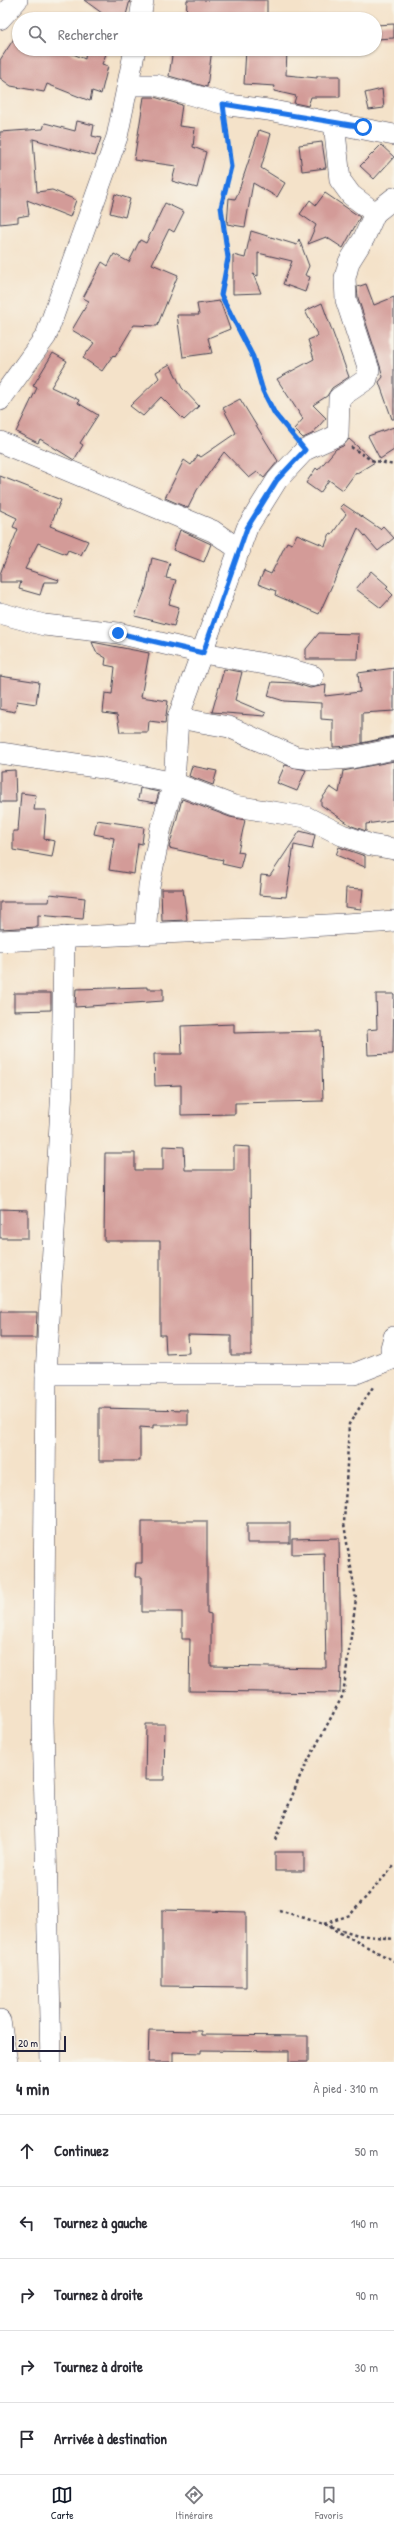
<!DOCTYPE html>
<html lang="fr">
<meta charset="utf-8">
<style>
body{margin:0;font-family:"Patrick Hand",sans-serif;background:#f7f7f7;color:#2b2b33}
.scale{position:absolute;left:12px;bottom:10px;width:54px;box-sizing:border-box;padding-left:4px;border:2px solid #22223b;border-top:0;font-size:11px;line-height:14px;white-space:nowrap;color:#22223b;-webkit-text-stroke:3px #f7f3e8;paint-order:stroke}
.stop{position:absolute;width:12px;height:12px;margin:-9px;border:3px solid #1a73e8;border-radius:50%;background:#fff}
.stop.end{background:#1a73e8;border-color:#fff;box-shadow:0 1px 4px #0008}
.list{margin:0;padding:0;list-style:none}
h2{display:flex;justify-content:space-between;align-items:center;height:52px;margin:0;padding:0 16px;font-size:17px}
h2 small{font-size:13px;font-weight:400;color:#7c7c81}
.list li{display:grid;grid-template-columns:26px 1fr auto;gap:12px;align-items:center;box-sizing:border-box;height:72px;padding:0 16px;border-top:1px solid #e1e1e2}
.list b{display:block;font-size:15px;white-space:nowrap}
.list em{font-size:13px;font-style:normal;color:#7c7c81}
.icon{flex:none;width:22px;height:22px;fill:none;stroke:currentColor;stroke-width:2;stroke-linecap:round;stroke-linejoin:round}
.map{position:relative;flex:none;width:394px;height:2062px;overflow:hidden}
.search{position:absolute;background:#fff;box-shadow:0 1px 3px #0004;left:12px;right:12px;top:12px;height:44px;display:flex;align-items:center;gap:10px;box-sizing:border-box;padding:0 14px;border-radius:22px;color:#7c7c81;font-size:15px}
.sheet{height:412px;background:#fff}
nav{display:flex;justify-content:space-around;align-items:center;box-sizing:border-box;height:56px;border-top:1px solid #e1e1e2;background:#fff;font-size:11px;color:#7c7c81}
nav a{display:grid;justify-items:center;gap:2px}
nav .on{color:#111827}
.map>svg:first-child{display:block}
.building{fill:#d39b98}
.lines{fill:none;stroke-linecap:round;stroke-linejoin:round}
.minor-casing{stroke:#423f50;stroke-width:22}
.path{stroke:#423f50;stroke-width:2.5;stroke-dasharray:3 3;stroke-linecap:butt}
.minor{stroke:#fff;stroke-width:21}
.route{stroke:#1a73e8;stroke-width:5}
</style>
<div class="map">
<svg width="394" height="2062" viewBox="0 0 394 2062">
<rect width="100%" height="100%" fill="#f7f3e8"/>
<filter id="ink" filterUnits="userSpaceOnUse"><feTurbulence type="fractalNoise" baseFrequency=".025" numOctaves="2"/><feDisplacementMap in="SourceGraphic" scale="8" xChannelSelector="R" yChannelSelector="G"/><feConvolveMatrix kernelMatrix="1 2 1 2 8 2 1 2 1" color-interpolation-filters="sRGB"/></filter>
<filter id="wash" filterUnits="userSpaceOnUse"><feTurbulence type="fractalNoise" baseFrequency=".012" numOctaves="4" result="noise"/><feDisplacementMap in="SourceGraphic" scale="16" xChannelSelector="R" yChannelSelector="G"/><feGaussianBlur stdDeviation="0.9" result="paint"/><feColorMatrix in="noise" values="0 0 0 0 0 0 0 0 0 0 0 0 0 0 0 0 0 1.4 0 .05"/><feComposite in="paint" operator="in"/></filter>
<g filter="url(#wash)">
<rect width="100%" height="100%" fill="#f4e2c9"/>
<g id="blocks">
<g class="building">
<path d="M84,0H130L125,19H110Z"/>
<path d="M187,0H267V19H186Z"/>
<path d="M394,24V38L375,39V25Z"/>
<path d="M19,31V49H61L85,59L86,49H108L102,64L108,66L101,94L92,91L90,101L47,84L44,92L11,86L0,78V60Z"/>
<path d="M173,49H212L207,87L169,76Z"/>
<path d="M246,49H287L286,75L317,78V76H340V97H311L308,106L294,103L296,96L274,91L275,86L244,84Z"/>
<path d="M382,89L384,108L369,110L365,93Z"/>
<path d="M144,97H154L182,105L179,126L195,128L193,147L206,152L197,188L172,181L176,166L134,160Z"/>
<path d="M77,121L94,125L92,136L101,138L95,156L33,139L37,192L52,190L76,200L70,217L27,200L29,215L18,217V222L0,224V132L43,129L45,123L75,131Z"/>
<path d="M259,130L271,134L261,168L285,183L277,197L253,183L245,227L227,224L229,198L235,199L238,193Z"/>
<path d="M322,142L326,168L302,171L299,145Z"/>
<path d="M381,145L394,157L374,179L360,166Z"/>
<path d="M325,193L360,217L343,248L326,237L308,244L316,225L300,214L310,200L316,205Z"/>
<path d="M115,194L130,199L125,217L110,213Z"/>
<path d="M165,203L184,212L174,232L169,229L152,264L178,275L157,326L134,325L115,357L113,355L102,371L83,358L94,343L72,330L89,301L83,298L102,262L108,266L114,254L129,262L140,240L146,243Z"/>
<path d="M251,231L297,245L299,239L309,266L305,275L310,277L305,292L283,284L292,261L258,253V276L253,274L261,293L233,294V255L245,258Z"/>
<path d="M366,284L374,305L394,297V419H392L379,382L383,377L380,366L358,298L357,287Z"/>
<path d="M220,301L230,329L208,338L212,353L183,357L177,315H199L197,304Z"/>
<path d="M322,303L349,377L332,388L327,396L313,405L326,418L312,434L303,438L294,429L303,419L277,379L314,359L308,340L318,336L305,311Z"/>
<path d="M53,353L67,361L51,387L79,400L78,403L98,415L80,443L83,445L74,460L40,439L38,443L16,432L37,388L33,386Z"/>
<path d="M170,364L182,388L199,406L184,420L161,397L143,416L130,406L159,378L156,372Z"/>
<path d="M240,399L278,461L264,478L257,472L249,478L224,452L197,490L188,508L165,498L184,460L191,465L198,455L201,457L236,433L223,408Z"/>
<path d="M394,427V450L380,459L368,436Z"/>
<path d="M349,439L375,462L357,473L356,472L343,490L329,480L320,493L306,483L316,468L318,470L336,449L343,446Z"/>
<path d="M0,476L61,500L50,526L88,541L81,555L68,550L66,554L38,543L25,569L59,580L58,582H44L40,595L19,589L21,582H0V574L18,529L13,527L17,518L0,510Z"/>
<path d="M343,504L380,529L383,526L394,538L378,551L358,528L319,614L275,595L276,591L258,584L264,571L271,574L287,542L292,544L297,534L325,546L330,533L332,534L346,514L340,507Z"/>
<path d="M180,530L211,544L204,562L173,550Z"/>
<path d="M152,558L170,563L166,578L176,580L169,604L179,607L174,626L135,616L146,588Z"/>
<path d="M371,571L388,586L386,588L393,595L381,608L356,589Z"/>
<path d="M319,633L359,634L358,659H306V649Z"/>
<path d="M92,642L149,653L141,697L168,701L165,723L149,721L148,732H120L117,715L103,713L105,693L112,694L115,667L105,665L106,658L96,652Z"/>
<path d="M394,668V711L362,713V743L394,736V737L349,746L333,747V720L321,719V703L284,701L268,696L272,682L294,683L310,688L326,685L325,696L360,692L358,673Z"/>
<path d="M224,669L242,672L235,700L266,713L265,716L212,712Z"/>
<path d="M0,676L39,682L36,704L17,701L15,712L0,709Z"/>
<path d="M394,761V820L366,824V831L352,826L321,805V800L330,787L339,793L343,771Z"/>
<path d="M285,765L306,770L297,791L277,783Z"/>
<path d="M192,766L217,771L213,785L189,776Z"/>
<path d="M15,770L16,802H0V771Z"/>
<path d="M140,788L159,792L156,803L138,800Z"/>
<path d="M21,793L36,795L34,810H46L44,839L55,841L52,857L13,850V831H18Z"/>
<path d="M182,799L230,817L245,820L238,852L244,853L240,868L222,864L223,860L169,848Z"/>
<path d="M97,820L144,827L142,844L138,843L134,874L109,870L114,838L94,834Z"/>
<path d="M300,831L315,835L312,849L294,845L286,897L259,895L261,875L270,876Z"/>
<path d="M339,847L365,856V867L336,855Z"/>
<path d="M346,888L363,889L361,909L345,907Z"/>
<path d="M161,889H183L187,920L162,921Z"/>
<path d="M50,894L85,898L83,919L38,915V927L0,929V902H49Z"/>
<path d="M147,987V989H163V1001L75,1007L76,989Z"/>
<path d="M14,993H51V1010L14,1011Z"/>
<path d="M376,994H394L393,1054L368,1055L367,1030L377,1029Z"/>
<path d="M234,1024V1033L321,1031L323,1101L235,1103V1114L181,1115V1085L155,1086L154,1054H182L181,1026Z"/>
<path d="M163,1146L184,1147L185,1170H234V1146L250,1147L251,1355H231V1336L188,1335L189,1353L166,1354L165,1335H160V1241H104L105,1153H135V1170H163Z"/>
<path d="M0,1209L28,1210V1238H0Z"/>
<path d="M0,1312H37L36,1338H0Z"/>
<path d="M99,1408L188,1410V1425H153V1428L140,1427V1461H99Z"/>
<path d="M142,1521H207V1613L211,1614V1666L326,1668L324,1553L292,1554V1539L339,1538L341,1661L340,1693L189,1691L190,1639H182V1612H142V1577H135L136,1563H142Z"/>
<rect x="247" y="1523" width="43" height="20"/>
<path d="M146,1724H165L164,1780H145Z"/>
<rect x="275" y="1852" width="29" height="19"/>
<path d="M162,1910L246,1912V1987L162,1986Z"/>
<path d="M149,2030L201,2031V2035L308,2036V2062H289V2051L201,2050V2053L173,2052V2062H148Z"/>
</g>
</g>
</g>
<g filter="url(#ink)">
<use href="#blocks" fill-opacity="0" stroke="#423f50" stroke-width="1"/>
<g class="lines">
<defs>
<g id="minor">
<path d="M0,19L17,0"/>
<path d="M140,19L143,0"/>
<path d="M129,85H156L229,105L268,110L394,135"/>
<path d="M375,213L394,198"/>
<path d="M0,400L46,336L117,137L135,49"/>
<path d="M0,442L213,531L240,550"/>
<path d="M0,613L44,625L118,633L203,653L282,667L313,676"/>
<path d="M178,718L229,727L296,757L321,760L351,758L394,749"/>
<path d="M0,753L103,768L174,783L234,806L306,817L342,835L371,845L394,849"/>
<path d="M145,933L149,886L161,827L174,783L178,718L247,528L277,480L305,450L338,435L339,398L367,379L369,370L346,300L345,278L349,262L364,238L375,213L351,195L340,180L334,122"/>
<path d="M0,941C131,933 263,930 394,921"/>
<path d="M46,1374L62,1088L64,937"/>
<path d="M0,2021L7,2062"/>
<path d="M51,2062L43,1721L46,1374H354L392,1359L391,1348L394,1337"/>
</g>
</defs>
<use href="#minor" class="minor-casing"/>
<g class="path">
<path d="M226,124L231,167L221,207L229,258L221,295L253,357L263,391L275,414L293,435"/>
<path d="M351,447L371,460L394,465"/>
<path d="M275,1840L300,1776L343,1695L356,1599L344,1524L349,1424L373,1387"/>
<path d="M279,1910L358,1935L394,1939"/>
<path d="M324,1924L350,1915L394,1866"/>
<path d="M329,1927L394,1961"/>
</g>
<use href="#minor" class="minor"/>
</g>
</g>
<g class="lines" filter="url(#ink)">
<path class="route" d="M118,633L203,653L247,528L277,480L305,450L275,414L263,391L253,357L221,295L228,258L221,207L231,167L223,104L363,127"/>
</g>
</svg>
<div class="scale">20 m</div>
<div class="stop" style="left:363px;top:127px"></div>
<div class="stop end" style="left:118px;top:633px"></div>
<div class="search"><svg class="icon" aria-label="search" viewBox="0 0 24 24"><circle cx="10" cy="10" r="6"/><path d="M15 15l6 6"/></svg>Rechercher</div>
</div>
<section class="sheet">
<h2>4 min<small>À pied · 310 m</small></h2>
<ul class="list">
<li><svg class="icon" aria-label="ahead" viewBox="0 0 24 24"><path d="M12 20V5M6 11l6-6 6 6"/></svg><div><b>Continuez</b></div><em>50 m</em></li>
<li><svg class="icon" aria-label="left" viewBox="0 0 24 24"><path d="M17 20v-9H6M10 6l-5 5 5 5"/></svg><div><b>Tournez à gauche</b></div><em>140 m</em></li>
<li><svg class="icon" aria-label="right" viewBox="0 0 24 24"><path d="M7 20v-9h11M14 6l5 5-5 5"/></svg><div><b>Tournez à droite</b></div><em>90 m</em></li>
<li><svg class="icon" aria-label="right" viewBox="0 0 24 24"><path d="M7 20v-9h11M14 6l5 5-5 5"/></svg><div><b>Tournez à droite</b></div><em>30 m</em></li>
<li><svg class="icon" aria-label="arrive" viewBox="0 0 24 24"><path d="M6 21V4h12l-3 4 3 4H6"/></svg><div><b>Arrivée à destination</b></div></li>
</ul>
</section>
<nav>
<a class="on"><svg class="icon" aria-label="map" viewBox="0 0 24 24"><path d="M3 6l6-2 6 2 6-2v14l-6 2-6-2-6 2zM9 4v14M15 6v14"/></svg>Carte</a>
<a><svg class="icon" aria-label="directions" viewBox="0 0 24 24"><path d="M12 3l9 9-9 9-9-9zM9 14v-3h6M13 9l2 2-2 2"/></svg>Itinéraire</a>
<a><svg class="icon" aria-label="saved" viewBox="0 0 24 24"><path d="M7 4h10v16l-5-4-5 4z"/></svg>Favoris</a>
</nav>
